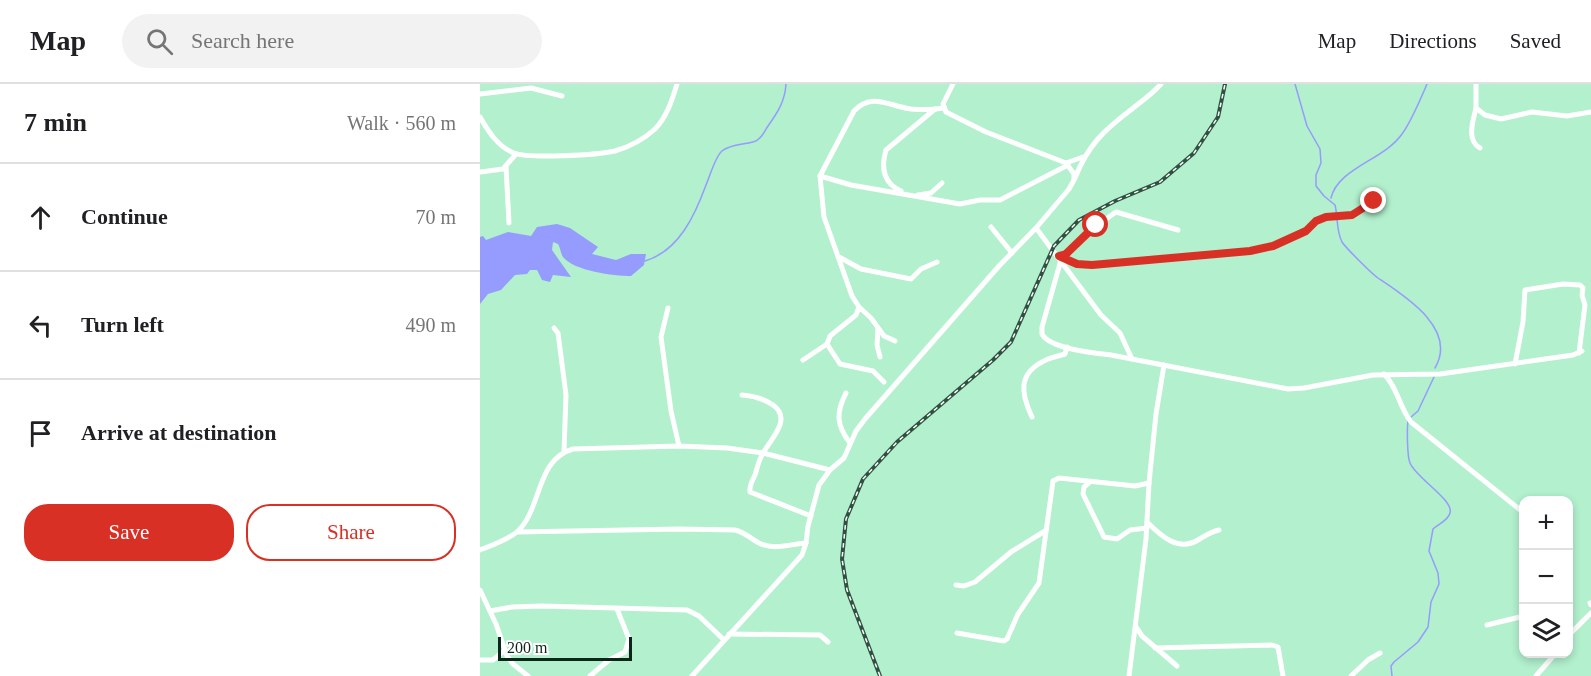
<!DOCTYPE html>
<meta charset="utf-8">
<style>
body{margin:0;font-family:"Times New Roman",serif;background:#f2f2f2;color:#202124}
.controls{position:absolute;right:18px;bottom:18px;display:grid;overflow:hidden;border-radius:12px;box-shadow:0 3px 9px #0003}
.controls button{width:54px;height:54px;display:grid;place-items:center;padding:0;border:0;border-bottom:2px solid #e0e0e0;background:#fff;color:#202124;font:30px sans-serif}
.scale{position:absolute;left:18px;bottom:15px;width:134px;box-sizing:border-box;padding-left:6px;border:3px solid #0d261a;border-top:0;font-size:16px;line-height:21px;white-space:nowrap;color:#0d261a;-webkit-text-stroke:4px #fff;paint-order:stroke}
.stop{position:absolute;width:18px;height:18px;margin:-14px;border:4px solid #d93025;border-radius:50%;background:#fff}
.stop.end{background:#d93025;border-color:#fff;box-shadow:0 2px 6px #0008}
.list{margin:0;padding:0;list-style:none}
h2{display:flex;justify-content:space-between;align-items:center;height:78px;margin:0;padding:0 24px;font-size:26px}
h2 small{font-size:20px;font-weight:400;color:#757577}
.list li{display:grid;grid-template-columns:39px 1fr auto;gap:18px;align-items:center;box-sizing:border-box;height:108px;padding:0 24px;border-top:2px solid #e0e0e0}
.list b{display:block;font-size:22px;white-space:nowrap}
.list em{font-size:20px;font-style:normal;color:#757577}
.actions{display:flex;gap:12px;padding:18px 24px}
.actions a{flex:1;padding:14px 0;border:2px solid #d93025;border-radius:24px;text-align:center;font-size:21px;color:#d93025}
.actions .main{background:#d93025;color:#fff}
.icon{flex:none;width:33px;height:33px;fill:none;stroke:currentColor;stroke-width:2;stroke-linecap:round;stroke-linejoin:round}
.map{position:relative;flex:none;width:1111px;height:592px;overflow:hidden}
header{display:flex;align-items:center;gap:36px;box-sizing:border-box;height:84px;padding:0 30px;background:#fff;border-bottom:2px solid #e0e0e0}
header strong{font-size:28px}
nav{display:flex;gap:33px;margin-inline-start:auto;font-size:21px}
.search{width:420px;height:54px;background:#f2f2f2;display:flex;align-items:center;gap:15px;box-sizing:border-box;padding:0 21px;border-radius:33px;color:#757577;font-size:22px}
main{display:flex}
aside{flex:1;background:#fff}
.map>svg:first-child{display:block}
.water{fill:#969bfe}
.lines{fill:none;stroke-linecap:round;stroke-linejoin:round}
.stream{stroke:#969bfe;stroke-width:1.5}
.street{stroke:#fff;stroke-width:5}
.rail-casing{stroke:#305141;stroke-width:4}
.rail{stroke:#fff;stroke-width:1.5;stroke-dasharray:4.5;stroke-linecap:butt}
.route{stroke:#d93025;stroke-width:8}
</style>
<header>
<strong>Map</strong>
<div class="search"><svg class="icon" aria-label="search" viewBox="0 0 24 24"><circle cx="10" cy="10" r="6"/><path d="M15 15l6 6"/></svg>Search here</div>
<nav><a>Map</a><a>Directions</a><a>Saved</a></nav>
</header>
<main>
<aside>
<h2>7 min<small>Walk · 560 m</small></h2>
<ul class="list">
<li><svg class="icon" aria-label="ahead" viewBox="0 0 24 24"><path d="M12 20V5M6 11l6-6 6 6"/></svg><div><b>Continue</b></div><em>70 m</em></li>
<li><svg class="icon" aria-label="left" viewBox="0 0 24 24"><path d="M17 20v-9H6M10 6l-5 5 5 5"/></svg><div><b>Turn left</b></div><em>490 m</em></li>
<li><svg class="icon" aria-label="arrive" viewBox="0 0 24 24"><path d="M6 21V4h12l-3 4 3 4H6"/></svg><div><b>Arrive at destination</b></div></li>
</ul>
<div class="actions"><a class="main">Save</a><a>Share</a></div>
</aside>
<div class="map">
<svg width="1111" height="592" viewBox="0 0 1111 592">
<rect width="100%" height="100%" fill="#b2f0ce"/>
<path class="water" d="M77,140L90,144L118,163L112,170L136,176L151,170H166L164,181L151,192C134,192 94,187 83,173C81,170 80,163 78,160L73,158L72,166L91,193L73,191L70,198L62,196L57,186H50L47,190L35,191L21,206L8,210L0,220V153L3,152L6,156L28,148L51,152L57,143Z"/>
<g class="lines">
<g class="stream">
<path d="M815,0L827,42L840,65L841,79L836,91V102L844,112L855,121C858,133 856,146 862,158C866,164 892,190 898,194C925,212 978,245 955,284"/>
<path d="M851,114C858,84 904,76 922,50C931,38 941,14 947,0"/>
<path d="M165,177C199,167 215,131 226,101C230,92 235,73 242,67C251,60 262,61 273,58C281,56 284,48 288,42C298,28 305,17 306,0"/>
<path d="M931,333L938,327L954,293"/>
<path d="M912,592L911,582L914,578L938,558L948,543L951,518L959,500L958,489L949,467L953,445C958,440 968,437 970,429C974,416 936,394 930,379C927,372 927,344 928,337"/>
</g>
<g class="street">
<path d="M0,10L51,4L82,12"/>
<path d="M996,24V0"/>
<path d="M0,33C8,47 18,63 34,69C49,75 118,71 135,67C149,63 164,55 175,45C187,33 192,16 197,0"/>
<path d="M1000,64C986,56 993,37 996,24L1005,31L1021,35L1052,28L1087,32L1111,28"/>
<path d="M586,79L603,73"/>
<path d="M26,83L29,139"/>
<path d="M0,88L23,85L36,70"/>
<path d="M340,92L371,101L480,120L500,116H520L588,81"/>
<path d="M595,94C608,61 624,46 652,25C662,17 672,10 681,0"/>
<path d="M421,107C403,99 401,83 406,66L455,25"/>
<path d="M438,111L451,109L462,99"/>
<path d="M511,143L532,169"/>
<path d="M556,144L621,231L640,249L652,275"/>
<path d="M579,172L597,180L612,181L770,167L793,162L807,155L826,147L836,137L846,133L872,131L894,117"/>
<path d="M580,172L586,170L608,148L636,128L698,146"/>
<path d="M359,173L381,185L431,195L441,185L457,178"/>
<path d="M581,176L562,243V250C570,265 614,269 631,271L808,305L824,304L893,291L960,290L1093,271L1102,267"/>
<path d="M188,224L181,253L191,327L199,362"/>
<path d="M74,244L78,249L86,311L84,367"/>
<path d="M398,245L397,261L400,273"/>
<path d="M415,257L404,252L391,234L379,223L372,212L344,133L340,92L374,27C392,8 409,22 431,25C442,26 452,26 464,24"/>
<path d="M347,260L360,280L393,287L404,298"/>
<path d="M323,276L347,260L350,252L376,231L379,223"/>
<path d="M1035,280L1043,238L1045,206L1083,200L1100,201L1103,204L1102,211L1105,221L1099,269"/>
<path d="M904,290C918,304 919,323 931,338L1044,429"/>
<path d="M366,309C356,328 356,341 370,359"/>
<path d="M262,311C274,312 283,314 293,321C314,336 288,357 281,373C278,379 277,385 275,391C272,397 269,402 270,408L331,432"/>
<path d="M552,333C541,310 537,289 566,276C572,273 578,272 585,270L587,263"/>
<path d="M610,398L604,403L603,410L624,453L637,455L650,446L667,444"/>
<path d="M667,438C681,452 698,468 718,456C725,452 730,448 739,446"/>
<path d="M37,448L199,445L255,446C265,448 272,456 281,460C295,466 312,460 326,459"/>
<path d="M0,466C12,461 28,456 38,447C62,424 56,375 93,365L199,362L247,364L283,369L350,386"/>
<path d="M476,501L484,502L495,498L531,468L565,447"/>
<path d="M0,506L16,540L27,572L33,580L48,592"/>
<path d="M1110,519L1111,521"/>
<path d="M10,527L32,523L62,522L207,526L219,532L243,555"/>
<path d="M1007,541L1044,532"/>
<path d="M656,543L662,552L697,582"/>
<path d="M477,549L524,557L527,555L538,530L559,499L573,397L579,394L655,402L669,399"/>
<path d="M249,550L340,551L348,558"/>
<path d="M1088,552L1111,529"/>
<path d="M675,564L792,561L798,563L803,592"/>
<path d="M0,576H13L25,566"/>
<path d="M110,592L129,576L145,568L149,555L137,525"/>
<path d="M212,592L322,471L326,459L328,442L339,401L350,386L364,374L376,347L385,335L519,182L556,144L589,105L594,96V90L586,79L506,48L466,28L463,20L473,0"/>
<path d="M649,592L666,455L669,399L676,330L684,281"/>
<path d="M871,592L888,576L900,569"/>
<path d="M1056,592L1075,570"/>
</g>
<defs>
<path id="rail" d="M400,592L367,506L362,475L366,435L383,395L417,358L513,276L531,258L574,162L599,136L635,117L680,98L714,69L738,33L745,0"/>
</defs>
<use href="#rail" class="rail-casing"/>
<use href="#rail" class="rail"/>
</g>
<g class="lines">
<path class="route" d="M616,141L586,170L579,172L597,180L612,181L770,167L793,162L826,147L836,137L846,133L872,131L894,117"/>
</g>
</svg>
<div class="controls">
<button>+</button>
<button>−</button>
<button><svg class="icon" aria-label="layers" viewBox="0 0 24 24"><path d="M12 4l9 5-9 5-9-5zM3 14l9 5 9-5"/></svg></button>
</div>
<div class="scale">200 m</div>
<div class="stop" style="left:616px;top:141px"></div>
<div class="stop end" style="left:894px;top:117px"></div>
</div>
</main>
